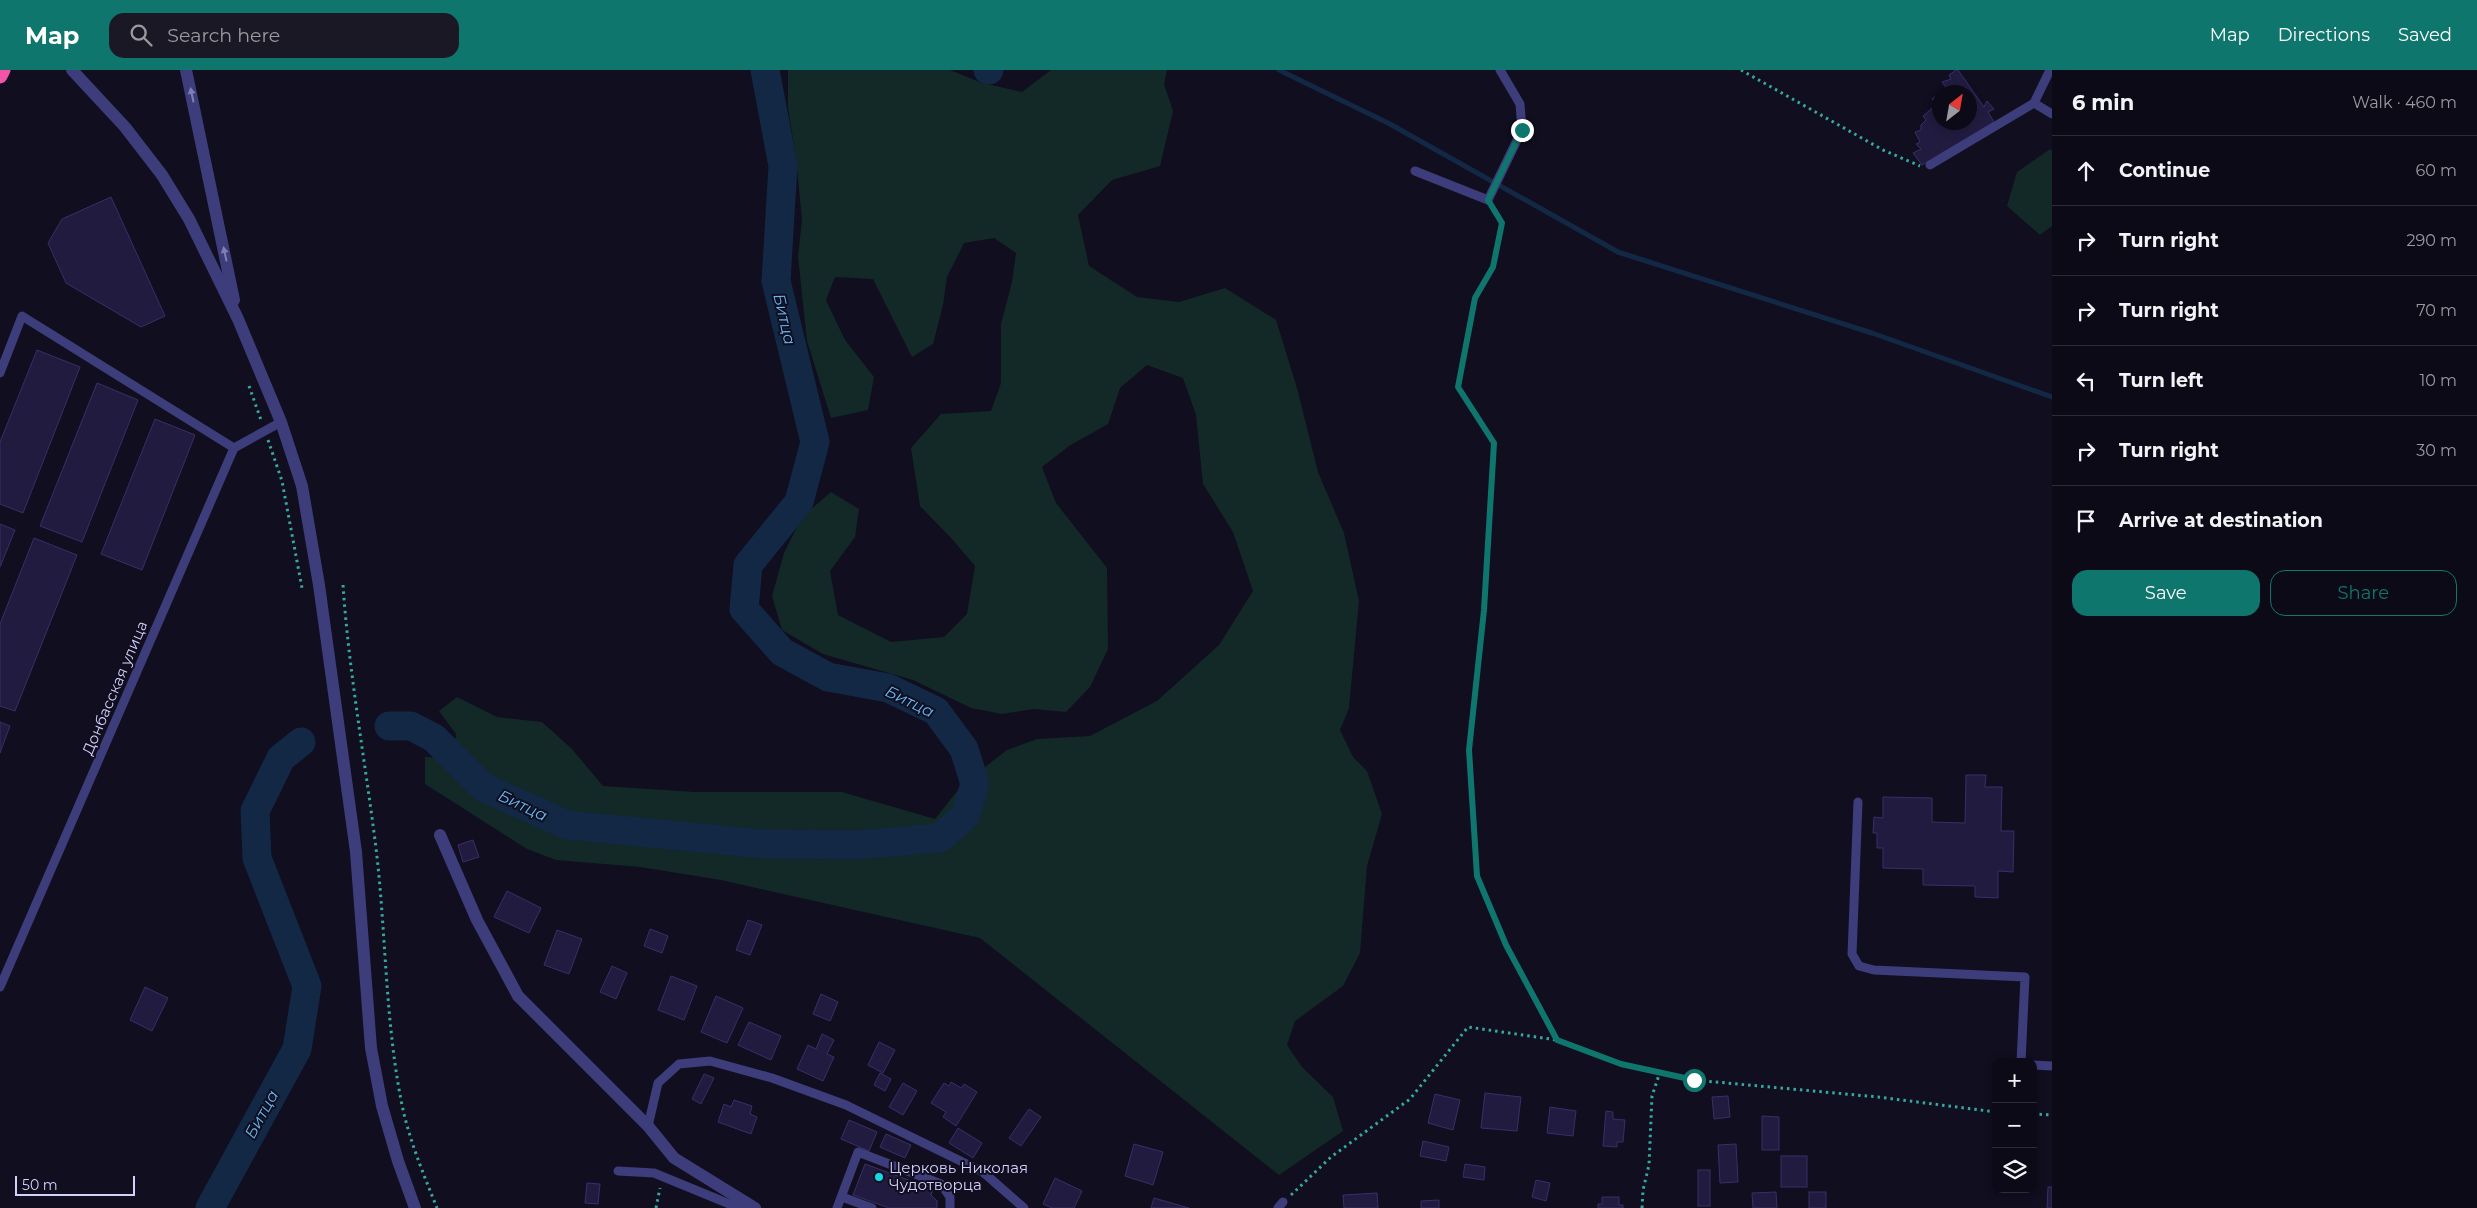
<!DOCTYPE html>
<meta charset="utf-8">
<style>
body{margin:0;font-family:Montserrat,sans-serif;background:#1a1824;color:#f1f3f6}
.controls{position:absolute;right:15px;bottom:15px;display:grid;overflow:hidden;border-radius:10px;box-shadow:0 2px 8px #0003}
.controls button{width:45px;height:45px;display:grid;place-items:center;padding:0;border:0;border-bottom:1px solid #2c2b36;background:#0c0a17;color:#f1f3f6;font:25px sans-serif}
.compass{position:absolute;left:1932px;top:15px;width:45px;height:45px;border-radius:50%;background:#0c0a17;box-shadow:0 2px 8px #0003;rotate:31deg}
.scale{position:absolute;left:15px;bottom:12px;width:120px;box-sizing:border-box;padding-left:5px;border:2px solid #d3d0fc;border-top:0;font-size:14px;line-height:18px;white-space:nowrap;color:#d3d0fc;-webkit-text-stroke:4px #100e1f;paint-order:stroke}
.stop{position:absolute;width:15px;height:15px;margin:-11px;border:4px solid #0f766e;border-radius:50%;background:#fff}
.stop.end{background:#0f766e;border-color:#fff;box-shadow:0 1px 5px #0008}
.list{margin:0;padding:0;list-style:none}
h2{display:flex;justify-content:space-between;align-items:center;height:65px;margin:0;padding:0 20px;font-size:21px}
h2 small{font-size:16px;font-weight:400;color:#9a9aa1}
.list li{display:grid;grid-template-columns:32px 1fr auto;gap:15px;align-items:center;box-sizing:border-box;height:70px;padding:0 20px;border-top:1px solid #2c2b36}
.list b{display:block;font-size:19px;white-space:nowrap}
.list em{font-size:16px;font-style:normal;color:#9a9aa1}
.actions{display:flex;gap:10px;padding:15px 20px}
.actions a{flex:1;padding:11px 0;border:1px solid #0f766e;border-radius:15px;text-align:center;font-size:18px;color:#0f766e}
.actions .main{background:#0f766e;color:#fff}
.icon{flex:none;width:28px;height:28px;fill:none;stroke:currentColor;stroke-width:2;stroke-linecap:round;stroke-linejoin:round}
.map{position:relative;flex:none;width:2052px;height:1138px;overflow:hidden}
header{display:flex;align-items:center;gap:30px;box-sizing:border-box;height:70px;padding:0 25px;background:#0f766e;color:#fff}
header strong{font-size:24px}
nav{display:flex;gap:28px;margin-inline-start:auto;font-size:18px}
.search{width:350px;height:45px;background:#1a1824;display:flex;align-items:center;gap:12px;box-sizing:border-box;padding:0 18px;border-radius:15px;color:#9a9aa1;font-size:19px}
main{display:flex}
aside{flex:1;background:#0c0a17}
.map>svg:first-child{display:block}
.green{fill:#122927}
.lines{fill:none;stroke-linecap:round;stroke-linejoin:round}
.stream{stroke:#122845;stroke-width:5}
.river{stroke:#122845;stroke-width:29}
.building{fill:#211c3f;stroke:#382f69}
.path{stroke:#36a99d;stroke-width:3;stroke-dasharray:2.5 4;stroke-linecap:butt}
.service{stroke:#3d3d7b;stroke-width:9}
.minor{stroke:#3d3d7b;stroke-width:12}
.tertiary{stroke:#3d3d7b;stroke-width:12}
.motorway{stroke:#f354a7;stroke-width:15}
.oneway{fill:#807fb5}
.route{stroke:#0f766e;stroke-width:6}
.poi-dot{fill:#11dae7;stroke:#100e1f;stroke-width:2}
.labels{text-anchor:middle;stroke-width:4;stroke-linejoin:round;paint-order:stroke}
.street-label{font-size:15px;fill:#d3d0fc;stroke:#100e1f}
.poi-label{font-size:15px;fill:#d3d0fc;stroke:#100e1f;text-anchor:start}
.water-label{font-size:16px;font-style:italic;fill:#65b8f4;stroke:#100e1f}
</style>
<header>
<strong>Map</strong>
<div class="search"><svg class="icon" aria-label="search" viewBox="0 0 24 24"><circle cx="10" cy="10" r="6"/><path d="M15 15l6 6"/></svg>Search here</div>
<nav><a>Map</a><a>Directions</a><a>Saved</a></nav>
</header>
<main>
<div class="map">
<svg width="2052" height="1138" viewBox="0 0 2052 1138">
<rect width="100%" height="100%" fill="#100e1f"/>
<g class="green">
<path d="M788,0H950L982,13L1022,22L1051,0H1167L1164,14L1173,41L1160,96L1112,110L1078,145L1089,196L1137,227L1179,232L1225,218L1276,250L1297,318L1318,402L1344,463L1359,531L1349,638L1340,660L1353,687L1367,701L1382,744L1367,796L1360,883L1343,916L1295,951L1287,975L1302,997L1333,1027L1343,1061L1279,1105L980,868L721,810L640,797L556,790L527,779L425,714V687L454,688L456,664L439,641L457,627L497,647L542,652L572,679L603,716L695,722H842L935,749L962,715L1007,680L1037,669L1090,666L1157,631L1219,575L1253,521L1233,462L1203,414L1196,345L1183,308L1147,295L1120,318L1108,354L1069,376L1042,397L1056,433L1107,498L1108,579L1090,617L1066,642L1034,639L1002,644L971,638L913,610L823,584L782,560L772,526L784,483L802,447L831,422L859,439L855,467L830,501L838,545L891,572L944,567L967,544L975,496L952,469L920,436L911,378L941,344L991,341L1001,313V254L1012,212L1016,183L994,168L964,173L947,207L943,235L933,274L912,287L873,209L835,207L826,230L845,270L874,307L868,340L831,348L807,271L798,187L802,149L796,89L788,38Z"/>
<path d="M2050,79L2052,80V156L2040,165L2007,136L2017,102Z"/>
</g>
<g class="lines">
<path class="stream" d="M1279,0L1390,54L1618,182L1872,263L2052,327"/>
<g class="river">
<path d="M988,0H989"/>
<path d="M389,656H411L434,668L483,717L567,755L764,774L855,775L940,768L965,746L975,714L964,679L936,641L888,618L828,607L782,582L744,539L748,495L799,432L815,372L776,211L783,96L765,0"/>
<path d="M210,1138L297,979L307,916L257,788L255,741L281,688L301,672"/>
</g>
</g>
<g class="building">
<path d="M1956,0H1958L1984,37L1987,31L1994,39L1988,42L1994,52L1922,95L1913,83L1921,79L1916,74L1920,72L1915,62L1921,60V55L1926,50L1923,46L1937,34L1932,29L1940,23V52H1970V22H1940L1946,17L1942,12L1951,9L1949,5Z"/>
<path d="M111,127L165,246L141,257L66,213L48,173L62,149Z"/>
<path d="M37,280L80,297L23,443L0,434V372Z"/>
<path d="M97,313L138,330L82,472L40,456Z"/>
<path d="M155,349L195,365L142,500L101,484Z"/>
<path d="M0,454L15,460L0,497Z"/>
<path d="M34,468L77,485L15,641L0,636V554Z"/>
<path d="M0,652L10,656L0,683Z"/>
<path d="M1966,705H1986L1985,717H2002L2001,761H2014L2013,802L1998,801V828L1975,827V816L1923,815V799L1883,798V778H1877V763H1873L1874,747L1883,748V727L1932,728V752L1965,753Z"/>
<path d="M473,770L479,787L463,792L458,775Z"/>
<path d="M507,821L541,838L529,863L494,847Z"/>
<path d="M748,850L762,855L750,885L736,880Z"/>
<path d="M650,859L668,866L662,883L644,876Z"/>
<path d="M557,860L582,869L569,904L544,895Z"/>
<path d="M612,896L627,903L616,929L600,922Z"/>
<path d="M671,906L697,916L684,950L658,940Z"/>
<path d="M145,917L168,928L152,961L130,950Z"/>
<path d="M821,924L838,932L830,951L813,944Z"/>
<path d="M716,926L743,938L727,973L701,962Z"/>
<path d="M749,952L781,966L771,990L738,975Z"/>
<path d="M822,964L834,970L827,984L834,987L823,1011L797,999L808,975L816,979Z"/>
<path d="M879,972L895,980L883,1003L868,995Z"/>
<path d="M880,1003L891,1009L885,1021L874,1015Z"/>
<path d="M704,1004L714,1008L701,1034L692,1029Z"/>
<path d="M951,1012L961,1018L964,1014L977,1022L956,1056L943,1047L946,1042L931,1033L944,1013L949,1016Z"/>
<path d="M903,1013L917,1021L903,1045L889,1037Z"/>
<path d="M1485,1023L1521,1027L1517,1061L1481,1058Z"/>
<path d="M1435,1024L1460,1030L1453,1060L1428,1053Z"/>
<path d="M1728,1026L1730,1047L1714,1049L1712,1027Z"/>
<path d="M734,1030L752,1036L750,1044L757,1047L751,1064L718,1052L724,1034L731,1037Z"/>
<path d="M1550,1037L1576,1041L1573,1066L1547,1063Z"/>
<path d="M1029,1039L1041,1047L1021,1076L1009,1068Z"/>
<path d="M1606,1041L1613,1042V1049L1625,1050L1623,1072H1617V1077L1603,1076Z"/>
<path d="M1762,1046L1779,1047V1080H1762Z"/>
<path d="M849,1050L877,1062L869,1081L841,1069Z"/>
<path d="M958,1058L982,1073L973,1088L949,1073Z"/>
<path d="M886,1064L911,1075L905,1088L880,1077Z"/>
<path d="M1423,1071L1449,1077L1446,1091L1420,1086Z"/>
<path d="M1134,1074L1163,1082L1153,1115L1125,1106Z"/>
<path d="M1736,1074L1738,1112L1720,1113L1718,1075Z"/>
<rect x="1781" y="1086" width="26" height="31"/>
<path d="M865,1094L933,1119L931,1125L937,1131V1138H889L853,1125Z"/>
<path d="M1465,1094L1485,1097L1484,1110L1463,1107Z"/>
<rect x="1698" y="1100" width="12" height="36"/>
<path d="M1055,1108L1082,1121L1074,1138H1052L1043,1134Z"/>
<path d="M1536,1110L1550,1113L1546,1131L1532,1127Z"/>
<path d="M587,1113L600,1114L598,1134L585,1133Z"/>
<path d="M2048,1117H2052V1138H2047Z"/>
<path d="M1776,1122L1777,1138H1753L1752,1123Z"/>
<rect x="1809" y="1122" width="17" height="16"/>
<path d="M1377,1123L1378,1138H1344L1343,1125Z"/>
<path d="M1602,1127H1619V1135H1623V1138H1598V1134H1602Z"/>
<path d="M1154,1128L1189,1138H1151Z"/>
<path d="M1439,1130V1138H1421V1131Z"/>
</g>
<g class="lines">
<g class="path">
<path d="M1741,0L1883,80L1920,96"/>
<path d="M1494,139L1502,153L1493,197L1475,228L1458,317L1494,373L1484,540L1469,680L1477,806L1506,875L1557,970"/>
<path d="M249,316L261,350"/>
<path d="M268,370L282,411L302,518"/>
<path d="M343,515C349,603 365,690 376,778C386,862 385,947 401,1030C408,1067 423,1103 437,1138"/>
<path d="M2033,1044L2052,1045"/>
<path d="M1291,1125L1331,1087L1410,1029L1468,957L1557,970L1621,994L1694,1010L1878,1027L1996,1042"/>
<path d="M656,1138L660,1118"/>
<path d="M1642,1138L1643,1120L1649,1095L1652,1026L1660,1002"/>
</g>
<g class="service">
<path d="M2050,0L2034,33L2052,44"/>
<path d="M1930,95L2034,33"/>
<path d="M1415,101L1488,130L1522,60L1520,34L1500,0"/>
<path d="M0,303L22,246L234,378"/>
<path d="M1858,732L1852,884L1859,896L1874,900L2025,907L2021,992"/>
<path d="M0,917L234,378L281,352"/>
<path d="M2033,995L2052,996"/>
<path d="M648,1056L658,1013L679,994L710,991L772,1008L846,1035L983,1102L1024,1138"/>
<path d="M618,1101L654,1103L739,1138"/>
<path d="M842,1127L872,1138"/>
<path d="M837,1138L858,1082L941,1114L950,1127V1138"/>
<path d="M1278,1138L1283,1132"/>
</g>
<path class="minor" d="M440,765L477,850L518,926L648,1056L674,1088L755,1138"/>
<g class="tertiary">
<path d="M72,0L125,57L162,105L189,149L238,249L281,352L302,416L319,515L356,782L371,978L382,1036L398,1091L415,1138"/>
<path d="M186,0L234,230"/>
</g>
<path class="motorway" d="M0,6L3,0"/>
</g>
<defs><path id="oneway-solid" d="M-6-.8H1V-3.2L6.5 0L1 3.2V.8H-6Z" transform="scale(1.25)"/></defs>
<g class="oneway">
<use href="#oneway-solid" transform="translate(192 25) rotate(-102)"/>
<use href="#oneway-solid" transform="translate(225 184) rotate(-102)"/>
</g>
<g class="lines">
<path class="route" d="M1522,60L1488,130L1502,153L1493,197L1475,228L1458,317L1494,373L1484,540L1469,680L1477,806L1506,875L1557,970L1621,994L1694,1010"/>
</g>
<circle class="poi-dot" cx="879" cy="1107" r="5"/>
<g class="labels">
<g class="street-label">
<text transform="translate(115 618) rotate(-67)" y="5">Донбасская улица</text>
</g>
<g class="poi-label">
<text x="889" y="1103">Церковь Николая<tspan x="889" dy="17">Чудотворца</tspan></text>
</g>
<g class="water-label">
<text transform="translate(785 249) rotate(77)" y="6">Битца</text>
<text transform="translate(910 631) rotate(26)" y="6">Битца</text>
<text transform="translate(523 735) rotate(25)" y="6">Битца</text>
<text transform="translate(261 1044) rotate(-61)" y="6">Битца</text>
</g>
</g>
</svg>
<div class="controls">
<button>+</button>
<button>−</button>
<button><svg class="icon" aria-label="layers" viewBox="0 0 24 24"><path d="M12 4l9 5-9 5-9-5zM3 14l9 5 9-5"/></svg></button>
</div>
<svg class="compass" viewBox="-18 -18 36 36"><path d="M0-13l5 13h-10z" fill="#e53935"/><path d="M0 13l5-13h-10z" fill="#9a9aa1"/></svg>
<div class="scale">50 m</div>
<div class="stop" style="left:1694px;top:1010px"></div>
<div class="stop end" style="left:1522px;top:60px"></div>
</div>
<aside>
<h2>6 min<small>Walk · 460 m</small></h2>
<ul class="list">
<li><svg class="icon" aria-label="ahead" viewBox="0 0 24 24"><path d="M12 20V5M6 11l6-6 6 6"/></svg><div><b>Continue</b></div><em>60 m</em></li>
<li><svg class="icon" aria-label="right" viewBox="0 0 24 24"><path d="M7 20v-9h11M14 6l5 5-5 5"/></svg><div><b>Turn right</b></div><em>290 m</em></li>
<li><svg class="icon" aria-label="right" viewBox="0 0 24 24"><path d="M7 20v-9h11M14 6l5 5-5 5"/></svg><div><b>Turn right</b></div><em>70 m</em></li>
<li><svg class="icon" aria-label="left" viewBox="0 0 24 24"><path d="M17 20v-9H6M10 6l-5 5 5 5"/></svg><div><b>Turn left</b></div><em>10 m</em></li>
<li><svg class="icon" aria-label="right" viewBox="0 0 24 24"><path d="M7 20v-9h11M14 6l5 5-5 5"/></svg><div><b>Turn right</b></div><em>30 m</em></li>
<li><svg class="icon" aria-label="arrive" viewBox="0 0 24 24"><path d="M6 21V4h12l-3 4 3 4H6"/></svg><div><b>Arrive at destination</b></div></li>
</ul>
<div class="actions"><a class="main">Save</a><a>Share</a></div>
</aside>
</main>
